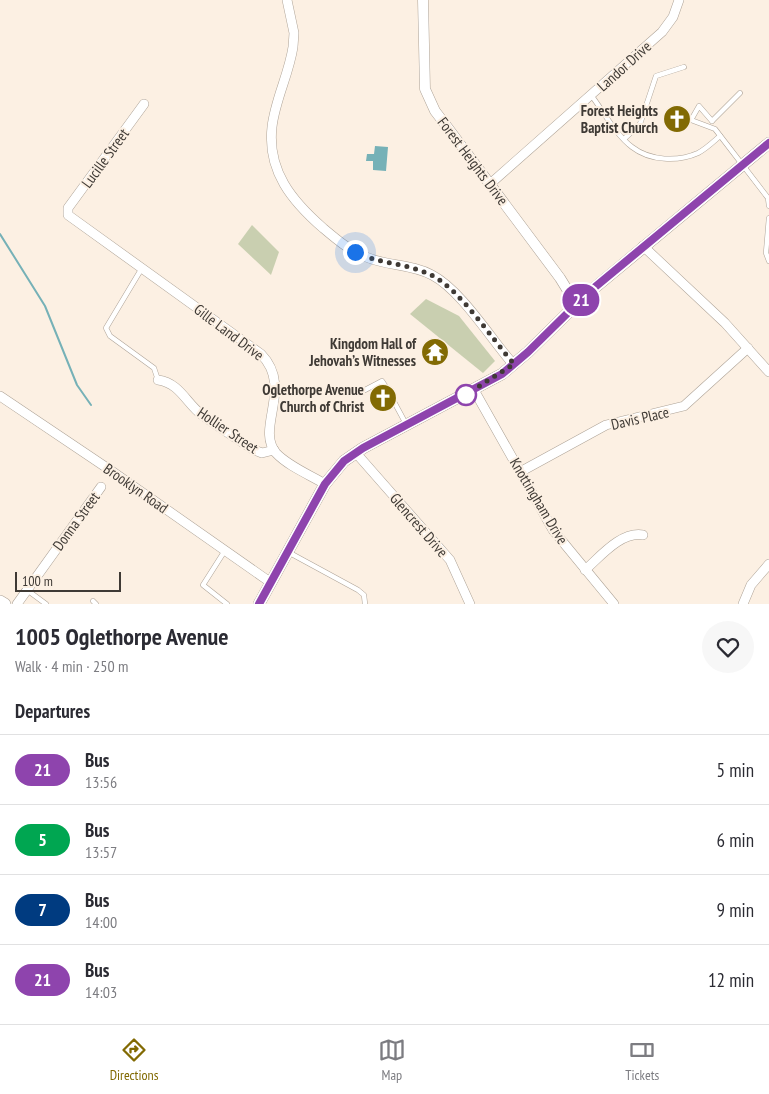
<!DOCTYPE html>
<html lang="en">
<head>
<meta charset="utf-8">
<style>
  :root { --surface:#fff; --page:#f7f7f7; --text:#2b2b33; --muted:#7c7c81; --line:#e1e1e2; --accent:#826a03 }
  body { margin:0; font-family:"PT Sans Narrow",sans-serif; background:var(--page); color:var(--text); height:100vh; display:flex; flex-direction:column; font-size:19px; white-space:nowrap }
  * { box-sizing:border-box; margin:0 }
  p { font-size:16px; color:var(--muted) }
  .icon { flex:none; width:28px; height:28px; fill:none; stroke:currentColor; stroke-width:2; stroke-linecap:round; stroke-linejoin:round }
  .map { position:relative; height:604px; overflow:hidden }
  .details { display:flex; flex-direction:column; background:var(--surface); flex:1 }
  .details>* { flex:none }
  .badge { padding:0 10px; border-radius:16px; font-size:18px; line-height:32px }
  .scale { position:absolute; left:15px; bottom:12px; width:106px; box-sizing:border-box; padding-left:5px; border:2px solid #3f3a35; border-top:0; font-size:14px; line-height:18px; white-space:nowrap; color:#3f3a35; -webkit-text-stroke:4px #fcf0e3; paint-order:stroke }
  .you { position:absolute; width:25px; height:25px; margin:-12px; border:4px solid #fff; border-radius:50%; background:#1a73e8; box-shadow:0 0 0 8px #1a73e833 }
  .map>.badge { position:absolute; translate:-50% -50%; box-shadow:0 0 0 2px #fff }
  h2 { padding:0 15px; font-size:19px; line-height:45px }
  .round { display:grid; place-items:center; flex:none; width:52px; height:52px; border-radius:26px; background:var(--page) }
  .headline { display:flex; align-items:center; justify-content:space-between; height:85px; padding:0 15px }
  h1 { font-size:24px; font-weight:700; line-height:38px }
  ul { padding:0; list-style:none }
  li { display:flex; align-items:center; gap:15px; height:70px; padding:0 15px; border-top:1px solid var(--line) }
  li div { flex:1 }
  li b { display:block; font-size:19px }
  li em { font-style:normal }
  li .badge { min-width:55px; font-weight:700; text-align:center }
  .tab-bar { display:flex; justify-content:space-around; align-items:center; height:70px; border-top:1px solid var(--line); background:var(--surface); font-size:14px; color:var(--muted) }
  .tab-bar a { display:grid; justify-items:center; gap:2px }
  .tab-bar .current { color:var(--accent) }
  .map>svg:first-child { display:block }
  .green { fill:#c9cfb0 }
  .water { fill:#76b1b7 }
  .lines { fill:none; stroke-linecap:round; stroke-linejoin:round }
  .stream { stroke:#76b1b7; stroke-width:2 }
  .service-casing { stroke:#aea397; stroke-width:5.5 }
  .minor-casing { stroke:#aea397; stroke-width:10 }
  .tertiary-casing { stroke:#aea397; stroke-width:11 }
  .secondary-casing { stroke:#aea397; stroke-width:12 }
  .service { stroke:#fff; stroke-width:4.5 }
  .minor { stroke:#fff; stroke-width:9 }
  .tertiary { stroke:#fff; stroke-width:10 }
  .secondary { stroke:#fff; stroke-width:11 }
  .line-casing { stroke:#fff; stroke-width:11 }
  .line { stroke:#8e44ad; stroke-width:8 }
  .walk { stroke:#3f3a35; stroke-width:5; stroke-dasharray:0 9 }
  .stop-dot { fill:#fff; stroke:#8e44ad; stroke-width:2.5 }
  .labels { text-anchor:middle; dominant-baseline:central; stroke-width:4; stroke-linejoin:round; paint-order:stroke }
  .street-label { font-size:15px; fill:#3f3a35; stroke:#fcf0e3 }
  .poi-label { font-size:15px; font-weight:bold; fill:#3f3a35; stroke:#fcf0e3; text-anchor:end }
</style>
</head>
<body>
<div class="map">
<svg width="769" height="604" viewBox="0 0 769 604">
  <rect width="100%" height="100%" fill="#fcf0e3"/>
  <!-- green -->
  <g class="green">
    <path d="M252,225l27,27 -8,23 -33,-31z"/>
    <path d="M426,299l33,17 36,45 -12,12 -73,-59z"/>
  </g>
  <!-- water -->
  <path class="water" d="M375,146l13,1 -2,24 -13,-1v-9h-7l1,-7h7z"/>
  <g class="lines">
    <!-- stream -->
    <path class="stream" d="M0,234l45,72 32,79 14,20"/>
    <!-- service casing -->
    <g class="service-casing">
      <g id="service">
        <path d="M591,95c13,17 24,39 41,52 18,14 46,15 66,6 8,-4 15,-11 22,-17"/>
        <path d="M712,121l-13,-15 -8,14 24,9 53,69 1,8"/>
        <path d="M712,121l28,-28"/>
        <path d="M624,139l16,-15 16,-48 28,-9"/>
        <path d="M769,218l-3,35 3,8"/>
        <path d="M142,268l-36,60 4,8 44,32 4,12"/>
        <path d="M363,391l19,-10 8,12"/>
        <path d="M392,398l14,26"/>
        <path d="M224,552l-21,33 24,19"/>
        <path d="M288,552l70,38 6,5 1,9"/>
        <path d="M27,590l19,14"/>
        <path d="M93,601l3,3"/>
      </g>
    </g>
    <!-- minor casing -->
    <g class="minor-casing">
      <g id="minor">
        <path d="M287,0l7,33 -1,14c-4,27 -18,53 -21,80 -5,44 20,74 51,101 13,11 27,23 43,29 21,9 46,7 66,18 29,15 59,64 81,89"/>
        <path d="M144,104l-76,104v7l193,139c33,34 -6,74 15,99 12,13 34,22 49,31"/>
        <path d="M490,184l172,-152 11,-15 6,-17"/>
        <path d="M643,246l82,77 44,49"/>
        <path d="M158,380c22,3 28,23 44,35 17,12 35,24 52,35l8,3 12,-3"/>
        <path d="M474,390l79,140 61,74"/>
        <path d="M0,396l113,76 157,110"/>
        <path d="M356,453l94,107 20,44"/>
        <path d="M520,472l86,-47 78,-19 64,-58"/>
        <path d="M585,570c15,-13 36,-39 58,-35"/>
        <path d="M17,604l84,-117"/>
        <path d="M743,604l8,-19 18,-21"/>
      </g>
    </g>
    <!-- tertiary casing -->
    <g class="tertiary-casing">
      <path id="tertiary" d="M423,0l2,89 10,22 10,13 115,154 16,26"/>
    </g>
    <!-- secondary casing -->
    <g class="secondary-casing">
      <g id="secondary">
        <path d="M0,601l5,3"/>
        <path d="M259,604l66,-120 19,-23 19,-13 139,-74 26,-22 58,-57 183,-152"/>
      </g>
    </g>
    <!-- service -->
    <use href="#service" class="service"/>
    <!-- minor -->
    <use href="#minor" class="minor"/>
    <!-- tertiary -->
    <use href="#tertiary" class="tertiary"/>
    <!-- secondary -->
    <use href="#secondary" class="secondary"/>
  </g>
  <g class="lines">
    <!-- line casing -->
    <g class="line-casing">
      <path id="line" d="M259,604l66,-120 19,-23 19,-13 139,-74 26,-22 61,-60 180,-149"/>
    </g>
    <!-- line -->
    <use href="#line" class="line"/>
    <!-- walk -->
    <path class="walk" d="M355,252c24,12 52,11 76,23 29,14 61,64 83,89l-52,33 4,-2"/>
  </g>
  <!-- icons -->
  <defs>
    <g id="church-disc" transform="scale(1.4375)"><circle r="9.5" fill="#826a03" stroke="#fcf0e3"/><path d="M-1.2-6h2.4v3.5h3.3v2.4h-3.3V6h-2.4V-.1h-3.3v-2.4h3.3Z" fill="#fff"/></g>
    <g id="temple-disc" transform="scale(1.4375)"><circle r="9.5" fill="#826a03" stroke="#fcf0e3"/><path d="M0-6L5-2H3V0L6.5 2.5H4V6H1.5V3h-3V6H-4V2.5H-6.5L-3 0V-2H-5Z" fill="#fff"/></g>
  </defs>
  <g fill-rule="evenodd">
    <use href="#church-disc" x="677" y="119"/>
    <use href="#temple-disc" x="435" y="352"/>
    <use href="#church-disc" x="383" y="398"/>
  </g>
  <!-- markers -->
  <circle class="stop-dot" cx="466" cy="395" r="10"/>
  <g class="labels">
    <!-- street labels -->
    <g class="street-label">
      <text transform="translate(624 66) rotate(-42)">Landor Drive</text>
      <text transform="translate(105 158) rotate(-54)">Lucille Street</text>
      <text transform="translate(473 161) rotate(53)">Forest Heights Drive</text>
      <text transform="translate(229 332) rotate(37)">Gille Land Drive</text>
      <text transform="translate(640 418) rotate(-13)">Davis Place</text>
      <text transform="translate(228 430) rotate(34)">Hollier Street</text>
      <text transform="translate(136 488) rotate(35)">Brooklyn Road</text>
      <text transform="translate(539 501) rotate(59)">Knottingham Drive</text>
      <text transform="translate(76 521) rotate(-54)">Donna Street</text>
      <text transform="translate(419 525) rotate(49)">Glencrest Drive</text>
    </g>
    <!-- poi labels -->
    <g class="poi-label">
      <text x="658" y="110">Forest Heights<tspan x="658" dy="17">Baptist Church</tspan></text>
      <text x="416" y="343">Kingdom Hall of<tspan x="416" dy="17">Jehovah’s Witnesses</tspan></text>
      <text x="364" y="389">Oglethorpe Avenue<tspan x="364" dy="17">Church of Christ</tspan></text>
    </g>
  </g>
</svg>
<div class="scale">100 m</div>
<div class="you" style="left:355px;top:252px"></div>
<b class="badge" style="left:581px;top:300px;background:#8e44ad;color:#fff">21</b>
</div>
<section class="details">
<div class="headline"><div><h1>1005 Oglethorpe Avenue</h1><p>Walk · 4 min · 250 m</p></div><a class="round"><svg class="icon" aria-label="heart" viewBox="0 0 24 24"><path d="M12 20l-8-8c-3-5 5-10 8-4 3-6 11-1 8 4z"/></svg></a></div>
<h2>Departures</h2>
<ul>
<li><span class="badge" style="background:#8e44ad;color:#fff">21</span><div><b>Bus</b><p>13:56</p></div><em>5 min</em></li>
<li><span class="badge" style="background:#00a651;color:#fff">5</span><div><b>Bus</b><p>13:57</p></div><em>6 min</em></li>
<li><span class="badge" style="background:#003b80;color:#fff">7</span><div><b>Bus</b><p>14:00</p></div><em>9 min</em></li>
<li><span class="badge" style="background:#8e44ad;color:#fff">21</span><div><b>Bus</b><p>14:03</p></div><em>12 min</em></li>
</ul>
</section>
<nav class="tab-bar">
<a class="current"><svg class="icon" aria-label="directions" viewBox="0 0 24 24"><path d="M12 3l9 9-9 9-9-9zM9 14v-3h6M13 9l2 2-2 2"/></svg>Directions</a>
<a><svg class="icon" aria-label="map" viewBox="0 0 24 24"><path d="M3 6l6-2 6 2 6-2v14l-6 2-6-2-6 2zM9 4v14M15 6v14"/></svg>Map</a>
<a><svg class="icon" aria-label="tickets" viewBox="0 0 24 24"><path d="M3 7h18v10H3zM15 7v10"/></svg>Tickets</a>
</nav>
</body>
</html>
